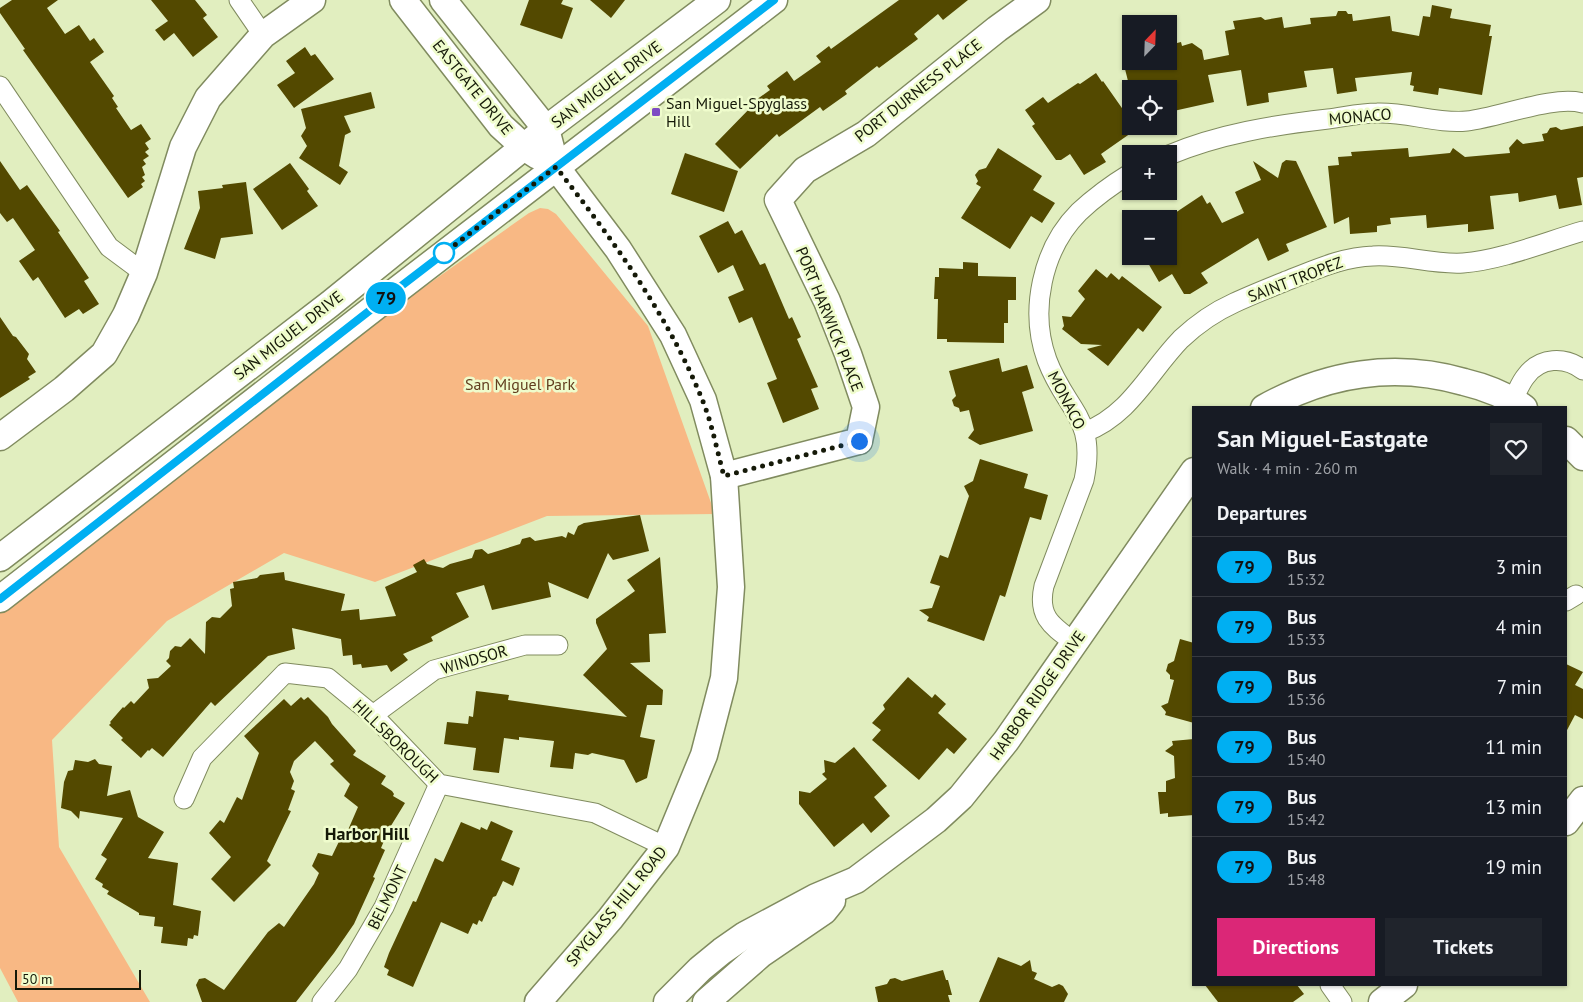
<!DOCTYPE html>
<html lang="en">
<head>
<meta charset="utf-8">
<style>
  :root { --surface:#171b24; --page:#20242c; --text:#f1f3f6; --muted:#9ea1a6; --line:#363941; --accent:#db2777 }
  body { margin:0; font-family:"PT Sans",sans-serif; background:var(--page); color:var(--text); height:100vh; display:flex; flex-direction:column; font-size:19px; white-space:nowrap }
  * { box-sizing:border-box; margin:0 }
  p { font-size:16px; color:var(--muted) }
  .icon { flex:none; width:28px; height:28px; fill:none; stroke:currentColor; stroke-width:2; stroke-linecap:round; stroke-linejoin:round }
  .map { position:relative; flex:1; overflow:hidden }
  .details { position:absolute; left:1192px; top:406px; width:375px; height:580px; display:flex; flex-direction:column; background:var(--surface); border-radius:0px; box-shadow:0 1px 4px #0004 }
  .details>* { flex:none }
  .badge { padding:0 10px; border-radius:16px; font-size:18px; line-height:32px }
  .needle { width:32px; rotate:23deg }
  .tools { position:absolute; left:1122px; top:15px; display:grid; gap:10px }
  .tools a { display:grid; place-items:center; width:55px; height:55px; border-radius:0px; background:var(--surface); box-shadow:0 1px 4px #0004; font-size:25px }
  .scale { position:absolute; left:15px; bottom:12px; width:126px; box-sizing:border-box; padding-left:5px; border:2px solid #151908; border-top:0; font-size:14px; line-height:18px; white-space:nowrap; color:#151908; -webkit-text-stroke:4px #effccc; paint-order:stroke }
  .you { position:absolute; width:25px; height:25px; margin:-12px; border:4px solid #fff; border-radius:50%; background:#1a73e8; box-shadow:0 0 0 8px #1a73e833 }
  .map>.badge { position:absolute; translate:-50% -50%; box-shadow:0 0 0 2px #fff }
  h2 { padding:0 25px; font-size:19px; line-height:45px }
  .round { display:grid; place-items:center; flex:none; width:52px; height:52px; border-radius:0px; background:var(--page) }
  .headline { display:flex; align-items:center; justify-content:space-between; height:85px; padding:0 25px }
  h1 { font-size:24px; font-weight:600; line-height:38px }
  .cta { display:flex; gap:10px; margin-top:auto; padding:10px 25px }
  .cta a { flex:1; height:58px; border-radius:0px; background:var(--accent); color:#fff; font-size:20px; font-weight:600; line-height:58px; text-align:center }
  .cta a+a { background:var(--page); color:var(--text) }
  ul { padding:0; list-style:none }
  li { display:flex; align-items:center; gap:15px; height:60px; padding:0 25px; border-top:1px solid var(--line) }
  li div { flex:1 }
  li b { display:block; font-size:19px }
  li em { font-style:normal }
  li .badge { min-width:55px; font-weight:700; text-align:center }
  .map>svg:first-child { display:block }
  .green { fill:#f8b884 }
  .building { fill:#534900 }
  .lines { fill:none; stroke-linecap:round; stroke-linejoin:round }
  .street-casing { stroke:#808b5f; stroke-width:21 }
  .secondary-casing { stroke:#808b5f; stroke-width:29 }
  .street { stroke:#fff; stroke-width:19 }
  .secondary { stroke:#fff; stroke-width:26 }
  .line-casing { stroke:#fff; stroke-width:11 }
  .line { stroke:#00aff2; stroke-width:8 }
  .walk { stroke:#151908; stroke-width:5; stroke-dasharray:0 9 }
  .poi-dot { fill:#7e4bc3; stroke:#effccc; stroke-width:2 }
  .stop-dot { fill:#fff; stroke:#00aff2; stroke-width:2.5 }
  .labels { text-anchor:middle; dominant-baseline:central; stroke-width:5; stroke-linejoin:round; paint-order:stroke }
  .street-label { font-size:16px; fill:#151908; stroke:#effccc }
  .poi-label { font-size:16px; fill:#151908; stroke:#effccc; text-anchor:start }
  .park-label { font-size:16px; fill:#613d1e; stroke:#effccc }
  .neighbourhood-label { font-size:18px; font-weight:bold; fill:#151908; stroke:#effccc }
</style>
</head>
<body>
<div class="map">
<svg width="1583" height="1002" viewBox="0 0 1583 1002">
  <rect width="100%" height="100%" fill="#e1eebf"/>
  <!-- green -->
  <path class="green" d="M540,208l8,1 8,5 92,112 67,188 -168,2 -172,66 -91,-29 -117,68 -115,119 7,107 91,155h-132l-18,-34v-363l270,-209 259,-183z"/>
  <!-- building -->
  <g class="building">
    <path d="M12,0h46l-11,8 18,26 14,-9 11,16 4,-3 10,14 -14,10 24,34 -2,2 6,9 -2,1 15,22 10,-6 10,15 -6,4 4,6 -4,3 4,4 -6,4 3,4 -4,3 3,8 -3,2 3,4 -4,3 2,3 -15,11 -105,-148 2,-1 -25,-36v-5z"/>
    <path d="M151,0h44l12,15 -4,3 15,19 -25,20 -19,-24 -10,8 -9,-11 13,-9z"/>
    <path d="M529,0h34l-2,4 12,4 -11,31 -42,-14z"/>
    <path d="M590,0h35l-14,18z"/>
    <path d="M899,0h69l-25,20 -5,-6 -24,20 4,5 -39,29 -2,-2 -32,25 2,3 -24,17 -3,-4 -41,30 -2,-3 -37,35 -25,-25 39,-40 -1,-2 17,-12 -3,-4 20,-15 7,10 27,-19 -5,-6 13,-10 2,3z"/>
    <path d="M1432,5l20,4 -2,9 41,7 -2,11h3l-10,59 -43,-7 -1,7 -25,-4 1,-5 -4,-1 2,-13 -57,6 2,13 -20,3 -4,-26 -29,3 3,16 -39,6 1,9 -22,4 -6,-36 -33,5 6,27 -45,10v-23h-39l-7,-28h46v-16l12,-3 1,4 10,-3 10,7 2,10 25,-5 -4,-24 10,-2 -2,-8 28,-4 4,3 17,-3 2,11 27,-4 -1,-6 26,-2 2,-5h8l2,3h4l1,7 37,-5 2,15 27,5 4,-20 7,1z"/>
    <path d="M305,47l6,9 4,-2 19,25 -40,29 -17,-23 18,-12 -9,-12z"/>
    <path d="M1096,73l6,9 1,-1 28,40v12l-30,21 5,8 -22,13 -14,-21 -9,6h-5l-24,-34 3,-2 -10,-14 18,-13 5,6 30,-20 2,1z"/>
    <path d="M371,92l4,16 -31,8 7,16 -6,3 -6,31 9,6 -8,13 -41,-27 8,-12 -6,-10 5,-8 -5,-19z"/>
    <path d="M1583,126v51l-6,1 5,27 -23,4 -3,-14 -37,7 -1,-9 -28,3 4,33 -26,3v-8l-41,4 -1,-13 -36,3 1,6 -14,2v6l-27,2 -1,-17 -15,7 -6,-58 11,-1 -1,-8 14,-1 -1,-4 57,-4 1,9 41,-4 3,-5 12,9 45,-4 -1,-5 8,-9 6,5 21,-3 -2,-7 5,-1 3,-5 6,-1 5,3z"/>
    <path d="M998,148l44,28 -9,14 22,13 -13,20 -11,-7 -21,33 -49,-31 20,-31 -5,-3 2,-3 -3,-6 4,-5 7,-2z"/>
    <path d="M685,153l53,18 -14,41 -53,-18z"/>
    <path d="M1286,160l10,1 31,66 -41,17 3,7 -21,10 -10,-23 -57,35 7,10 -18,11h-6l-12,-20 -13,8 -15,-26h25v-39l33,-22 5,9 3,-2 12,21 22,-10 -9,-21 26,-12 -8,-19 25,17 4,-15z"/>
    <path d="M0,161l20,29 7,-5 33,46 -2,1 31,46 -5,3 15,23 -16,10 -4,-5 -14,9 -27,-41 -5,4 -14,-20 16,-11 -22,-32 -6,4 -7,-9z"/>
    <path d="M290,163l19,26 -2,2 11,15 -36,24 -29,-41z"/>
    <path d="M246,182l7,52 -32,4 -6,21 -31,-10 16,-41 -2,-17 25,-3 -1,-3z"/>
    <path d="M728,221l7,13 7,-4 18,35 5,-2 24,56 3,-2 9,20 -4,2 21,48 -7,2 8,20 -36,14 -16,-40 10,-4 -25,-62 -13,6 -11,-26 16,-7 -11,-25 -15,8 -19,-37z"/>
    <path d="M963,262l15,1v13l38,1v23h-8v23h-4v20l-57,-1v-3h-10l1,-40h-4l1,-22h4v-9l24,1z"/>
    <path d="M1096,269l11,9 4,-5 8,7 3,-4 40,31 -19,25 -5,-4 -30,38 -21,-17 15,-4 -21,-1 -19,-15 2,-3 -2,-10 9,1 14,-18 -7,-8z"/>
    <path d="M0,317l13,19 3,1 13,17 -2,5 9,13 -8,5 2,2 -30,19z"/>
    <path d="M999,358l3,14 25,-7 7,23 -12,4 11,39 -53,14 -12,-7 6,-8 -5,-20 -9,2 -1,-4 -5,-2 -2,-6 4,-4 -7,-25z"/>
    <path d="M980,459l48,15 -4,14 24,7 -7,25 -11,-3 -25,80 -5,-2 -16,46 -57,-20 2,-4 -10,-7 13,-2 8,-22 -10,-3 10,-28 8,3 21,-62 -5,-10 9,-5z"/>
    <path d="M640,515l9,36 -36,9 -5,-7 -20,46 -40,-17 3,15 -59,13 -8,-25 -28,8 13,24 -38,20 2,4 -30,13 5,6 -17,12 -4,-7 -25,3 -1,-4 -8,1 -1,-10 -9,1 -2,-17 -49,-11 3,21 -27,7 -53,50 -4,-4 -48,55 -11,-9 -3,3 -1,-1 -7,8 -20,-18 2,-2 -14,-13 2,-2 -1,-1 13,-15 1,1 7,-7 3,3 15,-16 -2,-9 11,-1 13,-12 -5,-5 3,-3 1,-7 5,-5 6,1 9,-9 15,16 1,-32 6,-5 8,1 12,-12 -2,-17 4,-1 -1,-6 24,-4 3,-3 24,-3 1,8 60,14 -4,17 18,-2 1,11 36,-4 -11,-29 32,-15 -4,-7 11,-6 3,5 16,4 7,-4 22,-6 3,-8 7,-1 6,5 32,-10 2,-5 8,-2 5,4 27,-5 4,2 2,-6 6,3 4,-9 6,-3z"/>
    <path d="M660,557l6,76 -17,1 1,28 -20,1 33,27 -1,15h-15l-7,32 15,3 -8,38 -11,5 -12,-23 -32,-7 -4,2 -13,-2 -2,16 -23,-2 4,-26 -35,-4v3l-15,-2 -5,35 -26,-3 3,-22 -32,-4 3,-22 21,2 1,-8 4,1 3,-26 33,4 -1,5 119,17 -44,-42 24,-26 -11,-26v-4l39,-28 -8,-11z"/>
    <path d="M1180,639l14,4v80l-29,-8 1,-3 -5,-6 7,-3 6,-23 -4,-1v-4l-4,-4 2,-7 6,-3z"/>
    <path d="M1566,664l17,8 -8,13 8,4v30l-8,-4 -9,17z"/>
    <path d="M908,677l24,21 3,-4 11,10 -8,9 29,26 -13,15 -7,-6 -28,32 -47,-40 9,-10 -9,-7 13,-14 -2,-4z"/>
    <path d="M301,697l3,3 4,-3 20,20 4,7 24,27 -3,4 33,21 -5,8 11,7 2,3 -1,2 12,7 -16,26 -8,19 4,2 -12,27 2,1 -21,46 -20,29 -38,49h-94l-6,-17 3,-6 6,-1 19,12 44,-58 11,-9 5,4 30,-43 5,-11 -7,-7 6,-13 14,3 13,-27 3,1 10,-23 -14,-11 6,-12 -20,-20 4,-3 -19,-20 -21,20 -4,11 4,9 -3,8 4,2 -7,19 3,1 -24,50 4,4 -37,37 -23,-23 20,-22 -22,-24 11,-13 4,3 13,-26 5,3 17,-47 -15,-17 40,-37 7,7z"/>
    <path d="M1194,739v76l-26,2v-4l-8,1 -2,-22h8v-11l9,-3 -1,-22 -9,-5 8,-6 -1,-4z"/>
    <path d="M854,747l33,39 -13,11 16,19 -19,17 -8,-10 -29,24 -35,-43v-13l11,2 17,-14 -5,-5 3,-2 -1,-12 11,3z"/>
    <path d="M95,759l4,5 13,2 -5,30 23,-6 8,27 26,15 -16,26 30,5 -5,42 28,6 -3,25 -4,-1 -1,4 -5,-1 -1,8 -26,-3 2,-16 -9,-1 1,-9 -16,-2v-2l-32,-19 2,-3 -7,-4 1,-3 -8,-5 12,-20 -6,-4 22,-37 -43,-7 -1,8 -8,-8 -10,-3 3,-26 4,-11 5,-1 2,-10 13,2z"/>
    <path d="M491,821l22,10 -12,29 19,8 -7,18 -10,-5 -7,15 -3,1 -11,25 -3,-2 -2,5 -4,-2 -5,11 -27,-12 -28,65 -26,-12 2,-5 -5,-3 5,-14 24,-52 3,1 19,-44 8,4 18,-40 19,8 1,-3 6,3z"/>
    <path d="M998,957l23,9 9,-6 2,11 5,2 -3,6 18,8 7,-3 4,2 5,8 -4,8h-85z"/>
    <path d="M943,970l3,10h2l4,15h-4l2,7h-72l-3,-15 12,-3 3,-5 5,-1 7,3z"/>
    <path d="M1205,985h92l7,9 -11,8h-75z"/>
  </g>
  <g class="lines">
    <!-- street casing -->
    <g class="street-casing">
      <g id="street">
        <path d="M239,0l24,35"/>
        <path d="M0,86l109,161 35,26"/>
        <path d="M1169,155c50,-21 105,-30 159,-36 16,-2 33,-6 49,-6 31,-1 60,11 90,8 34,-4 86,-26 116,-18"/>
        <path d="M1512,401c5,-8 8,-18 14,-25 14,-19 39,-20 57,-6"/>
        <path d="M1085,432c45,-17 64,-60 96,-93 16,-15 33,-27 53,-36 17,-8 35,-15 52,-22 29,-11 56,-24 87,-25 30,-2 59,9 90,7 39,-3 82,-21 120,-32"/>
        <path d="M1566,601l10,-6"/>
        <path d="M1075,643c-23,-17 -38,-26 -31,-57l40,-106c13,-63 -18,-69 -37,-120 -18,-49 -5,-111 32,-148 16,-15 34,-28 52,-39"/>
        <path d="M373,715l61,-45 91,-25h33"/>
        <path d="M184,799l18,-41 83,-85 43,5 45,37 66,69 156,29 71,34"/>
        <path d="M1330,985l12,17"/>
        <path d="M322,1002l26,-33 36,-62 55,-123"/>
      </g>
    </g>
    <!-- secondary casing -->
    <g class="secondary-casing">
      <g id="secondary">
        <path d="M403,0l98,126 23,21 14,9"/>
        <path d="M443,0l103,129 10,38 62,82 55,86 30,65 21,76 7,111 -7,91 -20,77 -38,92 -56,72 -72,83"/>
        <path d="M1264,408c63,-35 131,-46 200,-26 21,5 42,13 60,26"/>
        <path d="M0,437l64,-48 40,-35 22,-39 18,-42 39,-126 25,-49 55,-63 49,-35"/>
        <path d="M1566,440l17,17"/>
        <path d="M724,476l135,-35 7,-34 -18,-53 -21,-53 -49,-101 27,-30 61,-36 131,-105 40,-29"/>
        <path d="M0,558l330,-254 216,-175 171,-129"/>
        <path d="M0,599l397,-309 377,-290"/>
        <path d="M1566,822l17,-22"/>
        <path d="M667,1002l33,-33 22,-18 23,-16 71,-38 40,-17 80,-60 25,-23 45,-56 188,-270"/>
        <path d="M706,1002l55,-48 63,-43 8,-10"/>
        <path d="M1382,1002l22,-17"/>
      </g>
    </g>
    <!-- street -->
    <use href="#street" class="street"/>
    <!-- secondary -->
    <use href="#secondary" class="secondary"/>
  </g>
  <g class="lines">
    <!-- line casing -->
    <g class="line-casing">
      <path id="line" d="M0,599l396,-309 378,-290"/>
    </g>
    <!-- line -->
    <use href="#line" class="line"/>
    <!-- walk -->
    <path class="walk" d="M444,253l-5,4 117,-90c56,72 111,146 146,232 10,24 15,52 22,77l135,-35"/>
  </g>
  <!-- markers -->
  <rect class="poi-dot" x="651" y="107" width="10" height="10" rx="2.5"/>
  <circle class="stop-dot" cx="444" cy="253" r="10"/>
  <g class="labels">
    <!-- street labels -->
    <g class="street-label">
      <text transform="translate(606 84) rotate(-37)">SAN MIGUEL DRIVE</text>
      <text transform="translate(473 87) rotate(51)">EASTGATE DRIVE</text>
      <text transform="translate(918 90) rotate(-38)">PORT DURNESS PLACE</text>
      <text transform="translate(1360 116) rotate(-5)">MONACO</text>
      <text transform="translate(1295 279) rotate(-21)">SAINT TROPEZ</text>
      <text transform="translate(830 319) rotate(68)">PORT HARWICK PLACE</text>
      <text transform="translate(288 335) rotate(-38)">SAN MIGUEL DRIVE</text>
      <text transform="translate(1067 400) rotate(63)">MONACO</text>
      <text transform="translate(474 659) rotate(-16)">WINDSOR</text>
      <text transform="translate(1037 695) rotate(-55)">HARBOR RIDGE DRIVE</text>
      <text transform="translate(396 741) rotate(44)">HILLSBOROUGH</text>
      <text transform="translate(387 897) rotate(-64)">BELMONT</text>
      <text transform="translate(616 906) rotate(-51)">SPYGLASS HILL ROAD</text>
    </g>
    <!-- poi labels -->
    <g class="poi-label">
      <text x="666" y="103">San Miguel-Spyglass<tspan x="666" dy="18">Hill</tspan></text>
    </g>
    <!-- park labels -->
    <g class="park-label">
      <text x="520" y="384">San Miguel Park</text>
    </g>
    <!-- neighbourhood labels -->
    <g class="neighbourhood-label">
      <text x="367" y="833">Harbor Hill</text>
    </g>
  </g>
</svg>
<div class="tools">
<a><svg class="needle" viewBox="-14 -14 28 28"><path d="M0-13l5 13h-10z" fill="#e53935"/><path d="M0 13l5-13h-10z" fill="#9ea1a6"/></svg></a>
<a><svg class="icon" aria-label="locate" viewBox="0 0 24 24"><circle cx="12" cy="12" r="6"/><path d="M12 2v4M12 18v4M2 12h4M18 12h4"/></svg></a>
<a>+</a>
<a>−</a>
</div>
<div class="scale">50 m</div>
<div class="you" style="left:859px;top:441px"></div>
<b class="badge" style="left:386px;top:298px;background:#00aff2;color:#111">79</b>
<section class="details">
<div class="headline"><div><h1>San Miguel-Eastgate</h1><p>Walk · 4 min · 260 m</p></div><a class="round"><svg class="icon" aria-label="heart" viewBox="0 0 24 24"><path d="M12 20l-8-8c-3-5 5-10 8-4 3-6 11-1 8 4z"/></svg></a></div>
<h2>Departures</h2>
<ul>
<li><span class="badge" style="background:#00aff2;color:#111">79</span><div><b>Bus</b><p>15:32</p></div><em>3 min</em></li>
<li><span class="badge" style="background:#00aff2;color:#111">79</span><div><b>Bus</b><p>15:33</p></div><em>4 min</em></li>
<li><span class="badge" style="background:#00aff2;color:#111">79</span><div><b>Bus</b><p>15:36</p></div><em>7 min</em></li>
<li><span class="badge" style="background:#00aff2;color:#111">79</span><div><b>Bus</b><p>15:40</p></div><em>11 min</em></li>
<li><span class="badge" style="background:#00aff2;color:#111">79</span><div><b>Bus</b><p>15:42</p></div><em>13 min</em></li>
<li><span class="badge" style="background:#00aff2;color:#111">79</span><div><b>Bus</b><p>15:48</p></div><em>19 min</em></li>
</ul>
<div class="cta"><a>Directions</a><a>Tickets</a></div>
</section>
</div>
</body>
</html>
